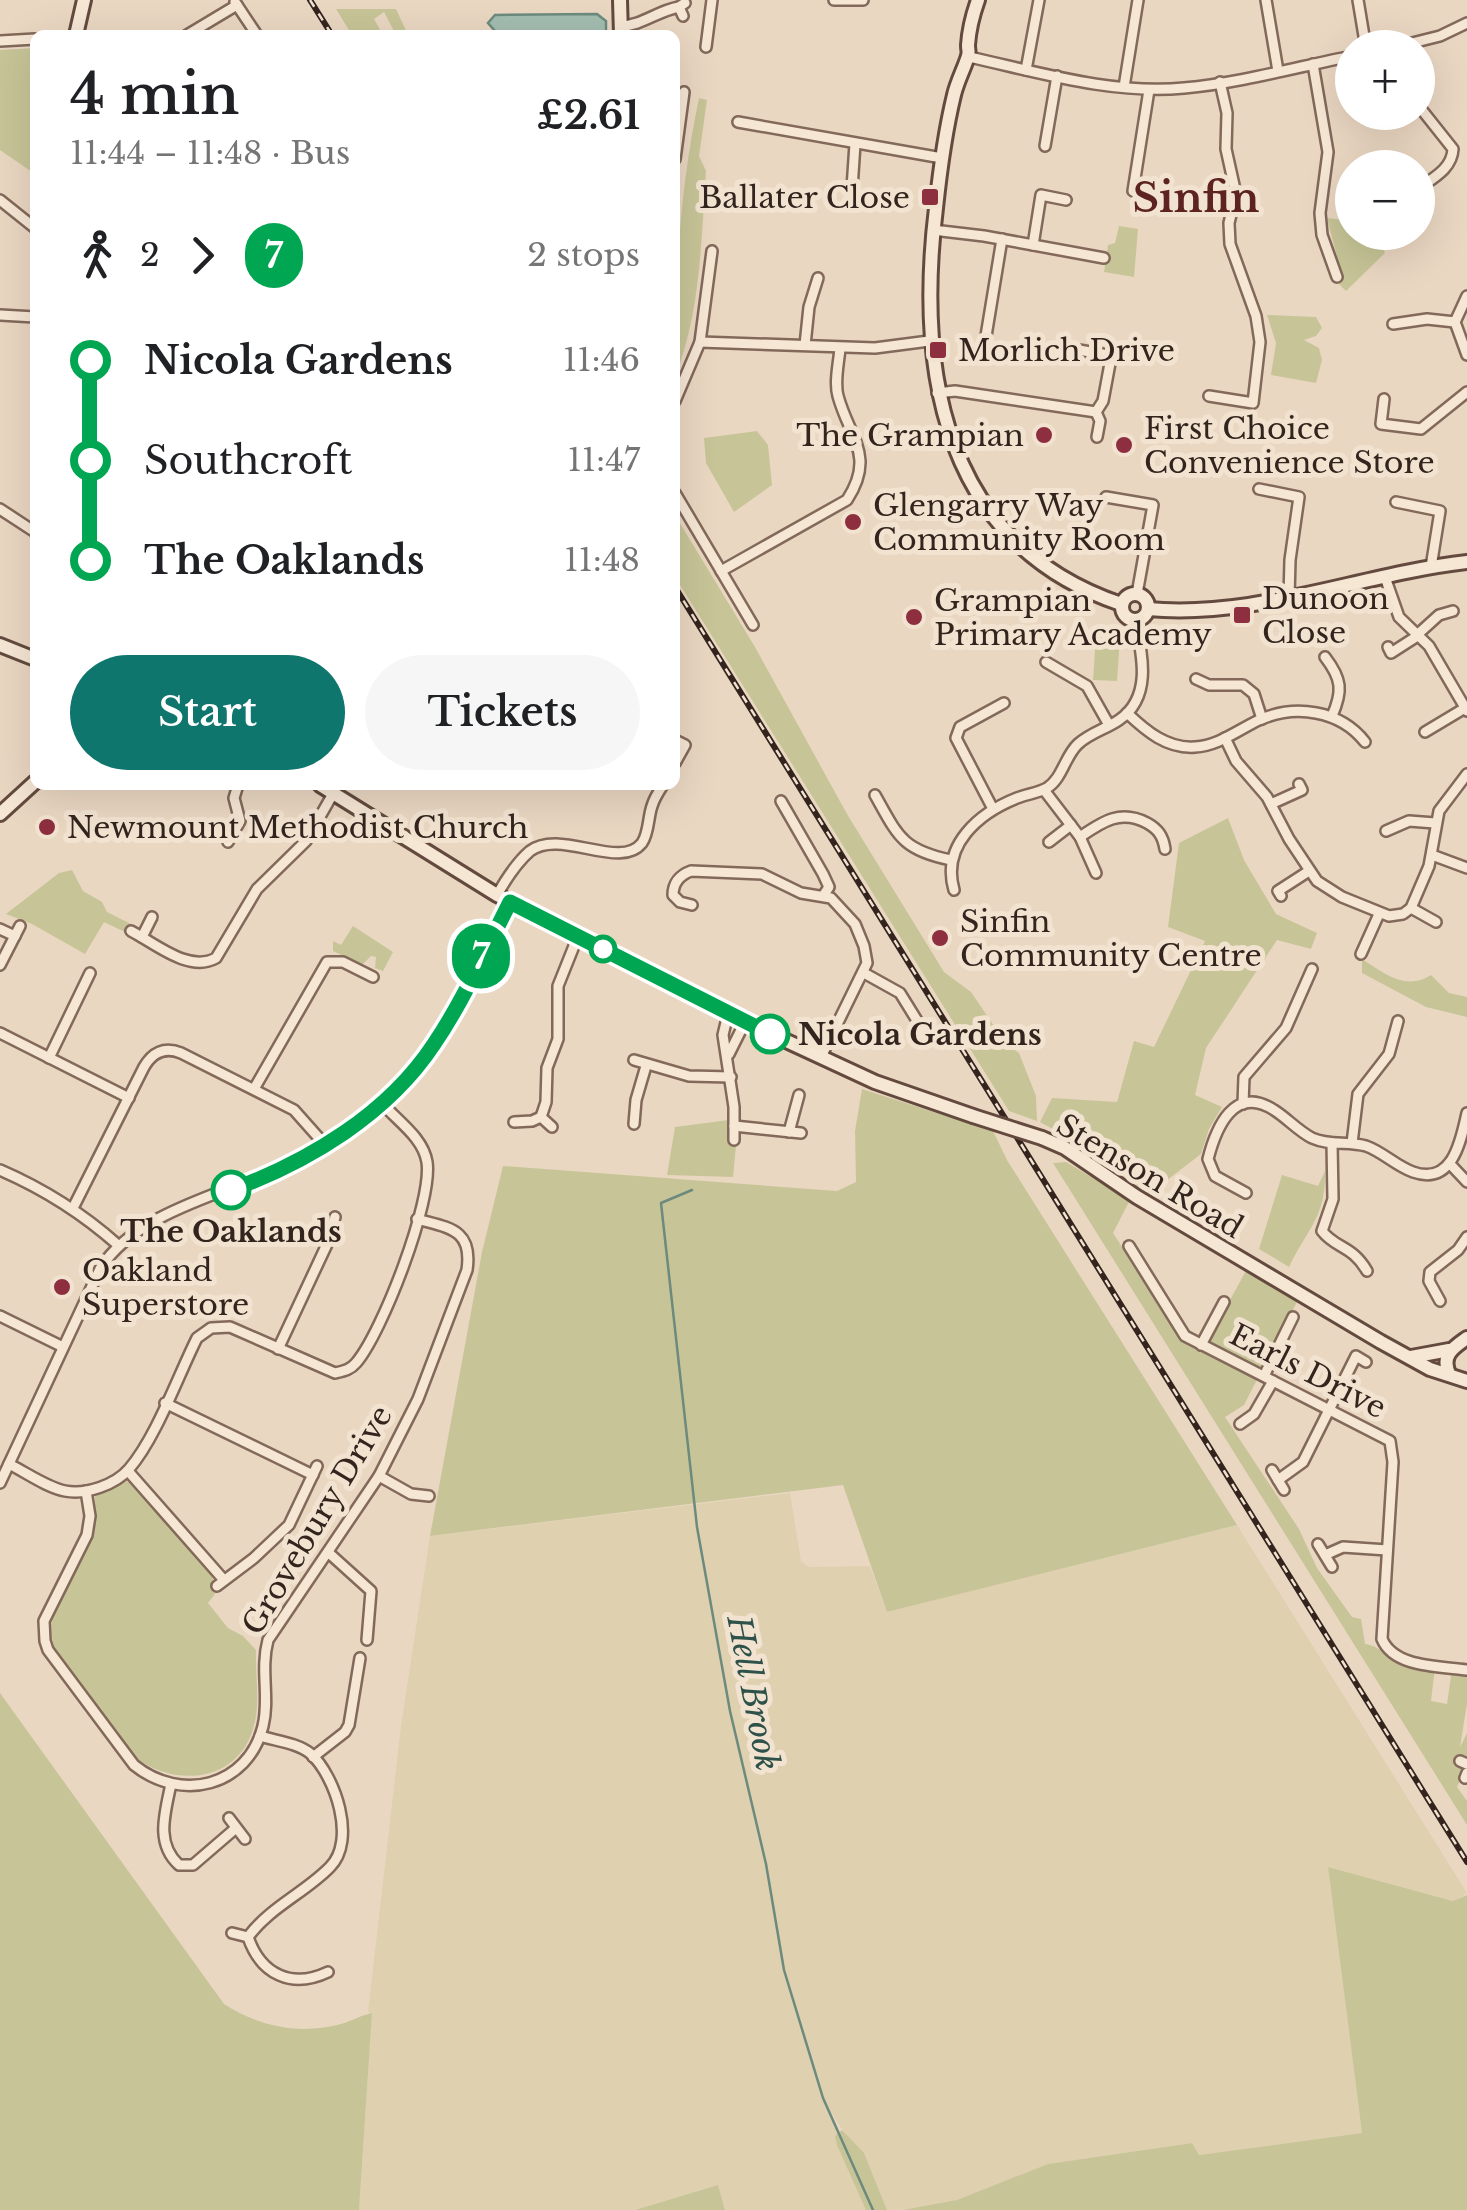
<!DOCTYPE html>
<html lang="en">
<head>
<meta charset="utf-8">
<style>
  :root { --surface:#fff; --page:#f6f6f6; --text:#202124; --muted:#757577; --accent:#0f766e }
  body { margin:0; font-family:"Libre Baskerville",serif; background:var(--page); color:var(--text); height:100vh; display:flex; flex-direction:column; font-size:38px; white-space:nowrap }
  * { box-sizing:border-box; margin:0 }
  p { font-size:32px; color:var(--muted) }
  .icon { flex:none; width:55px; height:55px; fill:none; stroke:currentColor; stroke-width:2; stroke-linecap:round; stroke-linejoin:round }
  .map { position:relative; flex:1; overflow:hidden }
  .panel { position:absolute; left:30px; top:30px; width:650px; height:760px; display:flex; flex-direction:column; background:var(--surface); border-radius:15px; box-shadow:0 10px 40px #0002 }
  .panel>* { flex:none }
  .badge { padding:0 20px; border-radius:32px; font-size:35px; line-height:65px }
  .controls { position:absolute; left:1335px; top:30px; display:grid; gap:20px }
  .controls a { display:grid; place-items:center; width:100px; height:100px; border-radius:50%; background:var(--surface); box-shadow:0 10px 40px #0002; font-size:50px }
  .map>.badge { position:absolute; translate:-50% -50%; box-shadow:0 0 0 5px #fff }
  .legs { display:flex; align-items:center; gap:15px; height:110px; padding:0 40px; font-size:32px }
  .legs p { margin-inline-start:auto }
  .headline { display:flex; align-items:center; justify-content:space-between; height:170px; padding:0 40px }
  h1 { font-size:55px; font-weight:600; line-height:75px }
  .primary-button { display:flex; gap:20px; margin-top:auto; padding:20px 40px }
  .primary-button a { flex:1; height:115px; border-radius:60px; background:var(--accent); color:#fff; font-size:40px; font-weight:600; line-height:115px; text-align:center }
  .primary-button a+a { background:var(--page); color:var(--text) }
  ul { padding:0 40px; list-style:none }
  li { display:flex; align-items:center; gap:35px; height:100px; font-size:38px }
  li i { display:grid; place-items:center; width:15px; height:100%; margin:0 12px; background:currentColor }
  li i::after { content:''; width:25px; height:25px; margin:-12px; border:8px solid; border-radius:50%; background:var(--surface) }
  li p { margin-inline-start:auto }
  li:first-child i { background:linear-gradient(#0000 50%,currentColor 0) }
  li:last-child i { background:linear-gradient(currentColor 50%,#0000 0) }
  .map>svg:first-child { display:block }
  .farmland { fill:#dfd0b0 }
  .green { fill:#c7c597 }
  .water { fill:#a4bdb1; stroke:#6c8a7d; stroke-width:2.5 }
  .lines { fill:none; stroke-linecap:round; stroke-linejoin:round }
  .stream { stroke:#6c8a7d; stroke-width:2.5 }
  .street-casing { stroke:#83695a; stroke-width:14 }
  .secondary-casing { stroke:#644a3e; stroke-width:18 }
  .street { stroke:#f6e6d4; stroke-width:9 }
  .secondary { stroke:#f6e6d4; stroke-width:12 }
  .rail-casing { stroke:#33241e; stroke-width:6 }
  .rail { stroke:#f2e3d1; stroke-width:2.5; stroke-dasharray:8; stroke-linecap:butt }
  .secondary-bridge-casing { stroke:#644a3e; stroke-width:18; stroke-linecap:butt }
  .secondary-bridge { stroke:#f6e6d4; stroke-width:12 }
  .line-1-casing { stroke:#fff; stroke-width:22 }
  .line-1 { stroke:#00a651; stroke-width:15 }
  .poi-dot { fill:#8d2f3f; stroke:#f2e3d1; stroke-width:4 }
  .stop-1-dot { fill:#fff; stroke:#00a651; stroke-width:5 }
  .labels { text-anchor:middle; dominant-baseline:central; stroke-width:10; stroke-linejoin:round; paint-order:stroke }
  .poi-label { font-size:30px; fill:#33241e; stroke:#f2e3d1; text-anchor:start }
  .stop-label { font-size:30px; font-weight:bold; fill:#33241e; stroke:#f2e3d1; text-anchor:start }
  .street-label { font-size:30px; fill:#33241e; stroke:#f2e3d1 }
  .water-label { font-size:32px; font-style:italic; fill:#2e524a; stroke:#f2e3d1 }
  .district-label { font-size:40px; font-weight:bold; fill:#5d2320; stroke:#f2e3d1 }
</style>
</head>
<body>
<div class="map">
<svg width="1467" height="2210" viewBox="0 0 1467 2210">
  <rect width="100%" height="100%" fill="#ead7c2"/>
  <!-- farmland -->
  <path class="farmland" d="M790,1493l11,68 8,6 61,-1 17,46 350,-87 230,368 -13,8 -126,-34 34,266 -163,22 -8,-12 -142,21 -92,36 -36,9 -34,1 -23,-57 -12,-9 -24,-36 41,102h-144l-7,-25 -83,25h-276l13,-197 -4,-1 33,-286 29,-190z"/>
  <!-- green -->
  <g class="green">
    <path d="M336,9h60l12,26h-12l-12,-23 -10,7 9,16h-31z"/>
    <path d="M35,48v126l-35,-24v-100z"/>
    <path d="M699,98l8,2 -8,56 7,15c-5,70 -5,140 -31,206 0,-97 4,-184 24,-279z"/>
    <path d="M1327,218l25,3v11l23,1 10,20 -39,38 -7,-7 3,-8z"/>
    <path d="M1119,226l19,3 -4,48 -30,-5 4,-27 7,-2z"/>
    <path d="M1267,315l49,2 6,11 -6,8 -12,4 15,8 3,12 -6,23 -45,-8 5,-32z"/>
    <path d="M757,431l11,14 4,40 -38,27 -28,-49 -2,-25z"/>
    <path d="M675,515l80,132 92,167 97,158 27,20 36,53 12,8 17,43 1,25 -28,-10 -334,-534z"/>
    <path d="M1096,636l24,2 -3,43 -24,-1z"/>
    <path d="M1228,818l16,42 32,54 41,19 -6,16 -34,-9 -71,108 -11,47 27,12 -13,22 -8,25 -52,40 -73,-52 -36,-20 12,-24 65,4 17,-61 20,6 51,-106 -37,-14 11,-84z"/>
    <path d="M72,870l11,21 19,11 5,10 24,12 -4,9 -23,-11 -19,32 -53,-30 -26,-10 53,-41z"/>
    <path d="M353,926l40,26 -10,19 -8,-3 1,-11 -5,-1 -9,9 -29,-14v-10l8,4z"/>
    <path d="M1362,959c23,15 44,32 69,16l18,18 18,4v20l-41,-10 -64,-34z"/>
    <path d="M862,1089l131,42 14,29 230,365 -350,87 -44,-127 -413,51 52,-284 21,-86 334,25 19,-9 -1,-51z"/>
    <path d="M729,1120v25l7,1 -3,31 -66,-2 8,-48z"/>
    <path d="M1066,1162l64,38 -17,33 69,105 21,11 44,-80 51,31 -54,105 -19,12 74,112 18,39 35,49 9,2 4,25c16,2 21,14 36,18 11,3 23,3 34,5l-4,34 16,3 5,-35 15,2v33l-7,43 7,-14v33l-10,21 10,14v24l-414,-662z"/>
    <path d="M1325,1171c1,46 -17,57 -36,96l-30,-18 23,-74 36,11z"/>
    <path d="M131,1481l80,93 6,17 -9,12 20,25 15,8 13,14c-1,26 5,55 -3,79 -16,54 -78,58 -117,29l-79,-104c-19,-45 14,-66 31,-106 7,-19 5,-35 7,-54l27,-12z"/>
    <path d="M0,1693l224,311c36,23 75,31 117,20 11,-3 20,-9 31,-11l-13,197h-359z"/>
    <path d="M1328,1867l125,34 14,-6v315h-564l54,-10 91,-36 144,-21 7,12 163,-22z"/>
    <path d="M842,2130l22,23 23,57h-21l-29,-65 -2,-9z"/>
    <path d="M718,2185l7,25h-90z"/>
  </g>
  <!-- water -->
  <path class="water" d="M597,14l9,7v14l-111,-4 -7,-8 7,-8z"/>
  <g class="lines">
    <!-- stream -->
    <path class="stream" d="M692,1190l-31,13 36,324 33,184 36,153 18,106 39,128 50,112"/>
    <!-- street casing -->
    <g class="street-casing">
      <g id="street">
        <path d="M834,0h29"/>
        <path d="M1266,0l12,71"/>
        <path d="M1358,0l8,48"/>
        <path d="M235,2l22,33"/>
        <path d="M683,16l-4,-9 6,-4"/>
        <path d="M621,26c20,0 36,-15 58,-19"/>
        <path d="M187,35l50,-30"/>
        <path d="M0,41l35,-2"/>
        <path d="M706,47l6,-47"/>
        <path d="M1392,48l48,-12 27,-13"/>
        <path d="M969,57c69,15 144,38 215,31 56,-5 113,-21 168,-32"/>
        <path d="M1313,64l15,88 -8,61 2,22 15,42"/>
        <path d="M1026,70l13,-70"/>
        <path d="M1124,87l14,-87"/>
        <path d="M1418,105l35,44c-1,20 -20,29 -35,40"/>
        <path d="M738,122l204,36"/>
        <path d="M1045,146l12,-70"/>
        <path d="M675,159l9,-67"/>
        <path d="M1133,191l16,-101"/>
        <path d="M0,200l35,28"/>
        <path d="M851,203l4,-59"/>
        <path d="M933,230l51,6 120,22"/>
        <path d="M1033,245l8,-50 25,5"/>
        <path d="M1467,296l-12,26 12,33"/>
        <path d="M0,315l35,2"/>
        <path d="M1393,324l34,-5 28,3"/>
        <path d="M986,336l16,-97"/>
        <path d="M700,342l175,6 54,-7"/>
        <path d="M805,345l4,-38 9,-29"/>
        <path d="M1067,348l41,7 3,3 -8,43 -7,11 4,9 -3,16"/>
        <path d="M937,393l18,-2 141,21"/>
        <path d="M1209,396l44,7 7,-61 -4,-26 -26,-72 -1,-21 7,-29 -10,-45 1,-36 -7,-31"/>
        <path d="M1384,399l-3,25 40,5 46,-37"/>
        <path d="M675,401l25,-59 12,-91"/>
        <path d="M1259,489l40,8 -9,63 -1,37"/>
        <path d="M675,493l78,132"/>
        <path d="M1106,497l47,8 -16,89"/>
        <path d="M1396,502l44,9 -9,56"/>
        <path d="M0,509l35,23"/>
        <path d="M721,571l126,-71c29,-44 2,-63 -9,-104 -4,-14 1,-34 2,-48"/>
        <path d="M1385,577l14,40 30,29 38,65"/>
        <path d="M1418,634l21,-19 14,-4"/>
        <path d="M1388,647l3,6 28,-18"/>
        <path d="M1325,657c17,22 18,34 7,59"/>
        <path d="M1046,662l41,24 22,39"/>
        <path d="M1196,679l13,6h34l11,9 8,25"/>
        <path d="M1127,713c19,18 40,36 68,34 23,-1 43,-17 64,-27 36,-16 81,-10 106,22"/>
        <path d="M1425,732l40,-24"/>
        <path d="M1225,738l11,23 31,36 22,42 28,42 25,16 47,19 14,-2 8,-6 18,-42 10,-55 28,-37"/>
        <path d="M675,740l10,5 -10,18"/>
        <path d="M1044,790l36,47 16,36"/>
        <path d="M875,795c23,41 27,55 76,65"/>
        <path d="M781,801l42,73 6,13 -6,9"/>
        <path d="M1271,804l31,-14 -3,-6"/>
        <path d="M993,809l-37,-71 4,-11 44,-24"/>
        <path d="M1386,831l23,-10 26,2"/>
        <path d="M1080,837c22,-15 40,-28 67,-14 11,6 16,13 18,26"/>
        <path d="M228,842l12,-21 -6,-23 4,-13"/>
        <path d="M1049,842l22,-17"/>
        <path d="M1432,855l35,13"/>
        <path d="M954,890c-13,-45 25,-77 63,-92 10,-4 21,-5 30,-10 15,-9 18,-32 31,-44 12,-11 28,-15 41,-24 34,-23 23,-66 16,-100"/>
        <path d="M497,895c9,-16 19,-32 33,-44 30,-23 90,20 112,-8 7,-10 6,-26 10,-37 2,-7 7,-15 11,-21"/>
        <path d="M1281,896l-3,-5 31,-20"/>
        <path d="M692,905l-12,-3 -7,-7c0,-12 7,-20 18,-24l71,3 39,19 30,5 24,26 9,22 3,17 -46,94"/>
        <path d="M1411,908l25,14"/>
        <path d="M0,929l15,7"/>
        <path d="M131,931c25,13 58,42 85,27l41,-69 49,-48 28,-49"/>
        <path d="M142,937l10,-20"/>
        <path d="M1361,954l18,-40"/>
        <path d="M0,965l20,-39"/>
        <path d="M864,973l36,20 26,42"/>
        <path d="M728,1014l-5,21 11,72v33"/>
        <path d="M0,1033l129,65"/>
        <path d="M729,1054l16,-32"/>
        <path d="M49,1058l41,-85"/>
        <path d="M634,1060l55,16 42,1"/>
        <path d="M254,1089l73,-127h16l30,15"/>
        <path d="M1243,1104l1,-27 42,-49 26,-59"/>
        <path d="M541,1117l5,-15 1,-34 11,-29v-53l20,-50"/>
        <path d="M514,1122l18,-1 9,-4 11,10"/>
        <path d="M634,1124l2,-24 10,-34"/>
        <path d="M734,1126l67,7"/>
        <path d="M789,1132l10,-37"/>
        <path d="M1332,1143l1,56 -11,32c14,18 30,14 45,40"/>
        <path d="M1352,1143l6,-49 31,-40 9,-33"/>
        <path d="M1450,1164l17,18"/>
        <path d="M0,1170c44,19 82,43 118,75"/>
        <path d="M1246,1193l-31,-17 -7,-17c8,-31 26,-75 66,-49 13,8 24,21 38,28 17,8 36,3 54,8 17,6 30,20 47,26 40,14 48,-32 54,-59"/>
        <path d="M73,1208l71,-141c8,-14 20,-21 37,-14l113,57 32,36"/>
        <path d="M1129,1246l56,90 205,105 3,21 -11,177c12,29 58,27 85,31"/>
        <path d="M1440,1301l-11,-20 1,-9 28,-22 9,-13"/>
        <path d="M0,1316l63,31"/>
        <path d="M1201,1345l23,-43"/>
        <path d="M278,1349l51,-109 6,-23"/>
        <path d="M1264,1376l29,-59"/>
        <path d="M165,1403l148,72"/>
        <path d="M1240,1424l14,-10 19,-33"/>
        <path d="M9,1464c18,9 37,23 56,27 21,4 50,-6 64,-22 27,-31 49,-93 68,-131l14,-10 19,-1 105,46c9,-2 15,-3 21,-10 26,-30 77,-162 71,-201 -4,-25 -30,-41 -46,-60"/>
        <path d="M1272,1470l12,20"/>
        <path d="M128,1471l95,108"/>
        <path d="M379,1476l32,18 18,2"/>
        <path d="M1278,1480l25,-18 53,-106 10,6"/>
        <path d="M0,1483l100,-214c42,-67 156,-80 224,-122 40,-25 85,-64 111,-104 29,-44 51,-94 75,-141"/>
        <path d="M86,1491l4,25 -3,19 -43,86 1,20 3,9 86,115c47,38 114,22 129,-39 7,-28 -3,-56 5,-86l111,-164 39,-77 49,-129c6,-41 -18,-42 -50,-51"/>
        <path d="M1318,1544l14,23"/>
        <path d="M330,1554l41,37 -4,49"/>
        <path d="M1325,1555l18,-8 44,3"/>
        <path d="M217,1586l37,-28 35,-33 28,-59"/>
        <path d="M260,1736c16,5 38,7 51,18 24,22 46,86 19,113 -24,25 -60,40 -82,70 13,38 44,52 80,35"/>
        <path d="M313,1757l32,-25 4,-7 11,-67"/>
        <path d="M1460,1761l7,3"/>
        <path d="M1465,1778l2,-5"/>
        <path d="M171,1784c-6,29 -16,59 8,81h14l43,-37"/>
        <path d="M229,1818l16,21"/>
        <path d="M232,1933l16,4"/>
      </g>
    </g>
    <!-- secondary casing -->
    <g class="secondary-casing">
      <g id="secondary">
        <path d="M620,0l1,35"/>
        <path d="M978,0c-5,14 -9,30 -10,45 0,7 2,7 -1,14 -4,12 -10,23 -13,36 -9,37 -14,75 -18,113 -20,164 7,336 185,396"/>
        <path d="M76,35l8,-35"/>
        <circle cx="1135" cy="607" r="13"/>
        <path d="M1148,609c108,10 213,-35 319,-47"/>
        <path d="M0,645l35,14"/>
        <path d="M320,785l177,110 231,119 147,68 98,34"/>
        <path d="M0,814l35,-32"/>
        <path d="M1042,1138l23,10 72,49 244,145 49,27 37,12"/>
        <path d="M1411,1357l38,-7"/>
        <path d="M1449,1374c-8,-19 4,-26 18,-36"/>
      </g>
    </g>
    <!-- street -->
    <use href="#street" class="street"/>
    <!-- secondary -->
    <use href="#secondary" class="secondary"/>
    <!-- rail casing -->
    <g class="rail-casing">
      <g id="rail">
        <path d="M310,0l22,35"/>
        <path d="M675,587l792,1275"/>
      </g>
    </g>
    <!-- rail -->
    <use href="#rail" class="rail"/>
    <!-- secondary-bridge casing -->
    <g class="secondary-bridge-casing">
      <path id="secondary-bridge" d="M973,1116l69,22"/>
    </g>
    <!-- secondary-bridge -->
    <use href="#secondary-bridge" class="secondary-bridge"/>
  </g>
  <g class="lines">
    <!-- line-1 casing -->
    <g class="line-1-casing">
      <path id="line-1" d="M231,1190c77,-28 157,-76 203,-146 30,-44 52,-95 76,-142l260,132"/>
    </g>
    <!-- line-1 -->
    <use href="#line-1" class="line-1"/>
  </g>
  <!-- markers -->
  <g class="poi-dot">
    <rect x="920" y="187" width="20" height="20" rx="5"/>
    <rect x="928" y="340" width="20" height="20" rx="5"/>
    <circle cx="1044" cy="435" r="10"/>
    <circle cx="1124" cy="445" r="10"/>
    <circle cx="853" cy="522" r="10"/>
    <rect x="1232" y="605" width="20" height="20" rx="5"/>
    <circle cx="914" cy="617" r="10"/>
    <circle cx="47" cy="827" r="10"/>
    <circle cx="940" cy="938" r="10"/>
    <circle cx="62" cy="1287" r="10"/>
  </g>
  <g class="stop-1-dot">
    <circle cx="603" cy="949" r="12"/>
    <circle cx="770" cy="1034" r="18"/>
    <circle cx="231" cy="1190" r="18"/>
  </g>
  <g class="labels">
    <!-- poi labels -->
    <g class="poi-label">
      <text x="910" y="197" text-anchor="end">Ballater Close</text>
      <text x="958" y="350">Morlich Drive</text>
      <text x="1144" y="428">First Choice<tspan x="1144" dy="34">Convenience Store</tspan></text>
      <text x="1024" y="435" text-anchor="end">The Grampian</text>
      <text x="873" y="505">Glengarry Way<tspan x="873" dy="34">Community Room</tspan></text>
      <text x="1262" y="598">Dunoon<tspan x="1262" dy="34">Close</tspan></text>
      <text x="934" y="600">Grampian<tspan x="934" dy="34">Primary Academy</tspan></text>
      <text x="67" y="827">Newmount Methodist Church</text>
      <text x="960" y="921">Sinfin<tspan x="960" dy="34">Community Centre</tspan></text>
      <text x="82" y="1270">Oakland<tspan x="82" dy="34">Superstore</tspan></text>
    </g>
    <!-- stop labels -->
    <g class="stop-label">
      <text x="798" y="1034">Nicola Gardens</text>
      <text x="231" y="1231" text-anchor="middle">The Oaklands</text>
    </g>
    <!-- street labels -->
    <g class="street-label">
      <text transform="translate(1150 1176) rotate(31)">Stenson Road</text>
      <text transform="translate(1308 1371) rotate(27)">Earls Drive</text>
      <text transform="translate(317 1520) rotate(-59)">Grovebury Drive</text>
    </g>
    <!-- water labels -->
    <g class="water-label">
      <text transform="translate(753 1693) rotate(79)">Hell Brook</text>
    </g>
    <!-- district labels -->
    <g class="district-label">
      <text x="1196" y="198">Sinfin</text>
    </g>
  </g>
</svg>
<div class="controls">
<a>+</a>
<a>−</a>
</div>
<b class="badge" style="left:481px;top:956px;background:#00a651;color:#fff">7</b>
<section class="panel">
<div class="headline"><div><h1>4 min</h1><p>11:44 – 11:48 · Bus</p></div><b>£2.61</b></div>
<div class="legs"><svg class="icon" aria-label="walk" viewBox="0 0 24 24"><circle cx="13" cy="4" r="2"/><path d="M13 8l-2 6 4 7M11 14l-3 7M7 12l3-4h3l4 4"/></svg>2<svg class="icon" aria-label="forward" viewBox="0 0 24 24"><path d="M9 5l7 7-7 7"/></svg><b class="badge" style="background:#00a651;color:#fff">7</b><p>2 stops</p></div>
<ul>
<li><i style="color:#00a651"></i><b>Nicola Gardens</b><p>11:46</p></li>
<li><i style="color:#00a651"></i><span>Southcroft</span><p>11:47</p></li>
<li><i style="color:#00a651"></i><b>The Oaklands</b><p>11:48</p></li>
</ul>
<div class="primary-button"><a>Start</a><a>Tickets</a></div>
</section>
</div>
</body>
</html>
